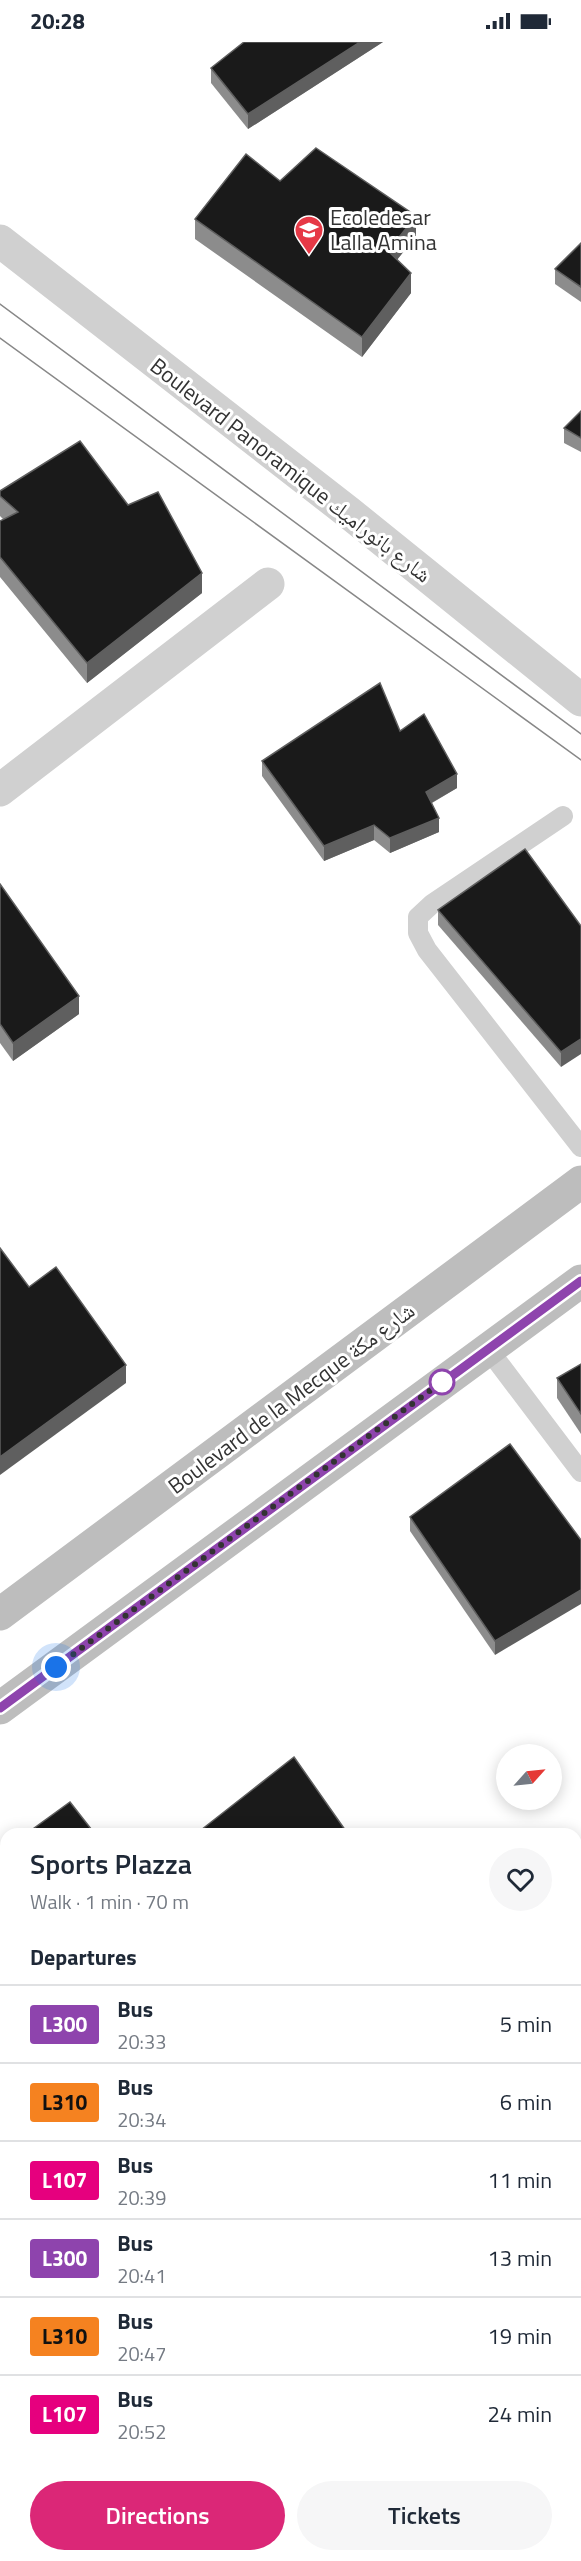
<!DOCTYPE html>
<html lang="en">
<head>
<meta charset="utf-8">
<style>
  :root { --surface:#fff; --page:#f6f6f7; --text:#1f2937; --muted:#747a83; --line:#e0e1e3; --accent:#db2777 }
  body { margin:0; font-family:"Titillium Web","Noto Naskh Arabic",sans-serif; background:var(--page); color:var(--text); height:100vh; display:flex; flex-direction:column; font-size:22px; white-space:nowrap }
  * { box-sizing:border-box; margin:0 }
  p { font-size:20px; color:var(--muted) }
  .icon { flex:none; width:33px; height:33px; fill:none; stroke:currentColor; stroke-width:2; stroke-linecap:round; stroke-linejoin:round }
  .map { position:relative; flex:1; overflow:hidden }
  .side { position:absolute; left:0px; top:1786px; width:582px; height:734px; display:flex; flex-direction:column; background:var(--surface); border-radius:18px 18px 0 0; box-shadow:0 3px 15px #0003 }
  .side>* { flex:none }
  .badge { padding:0 12px; border-radius:4px; font-size:21px; line-height:39px }
  .needle { width:39px; rotate:63deg }
  .tools { position:absolute; left:496px; top:1702px; display:grid; gap:12px }
  .tools a { display:grid; place-items:center; width:66px; height:66px; border-radius:50%; background:var(--surface); box-shadow:0 3px 15px #0003; font-size:30px }
  .you { position:absolute; width:30px; height:30px; margin:-15px; border:4px solid #fff; border-radius:50%; background:#1a73e8; box-shadow:0 0 0 9px #1a73e833 }
  .map>.badge { position:absolute; translate:-50% -50%; box-shadow:0 0 0 3px #fff }
  h2 { padding:0 30px; font-size:22px; line-height:54px }
  .round { display:grid; place-items:center; flex:none; width:63px; height:63px; border-radius:32px; background:var(--page) }
  .summary { display:flex; align-items:center; justify-content:space-between; height:102px; padding:0 30px }
  h1 { font-size:28px; font-weight:600; line-height:45px }
  .action { display:flex; gap:12px; margin-top:auto; padding:12px 30px }
  .action a { flex:1; height:69px; border-radius:36px; background:var(--accent); color:#fff; font-size:24px; font-weight:600; line-height:69px; text-align:center }
  .action a+a { background:var(--page); color:var(--text) }
  ul { padding:0; list-style:none }
  li { display:flex; align-items:center; gap:18px; height:78px; padding:0 30px; border-top:2px solid var(--line) }
  li div { flex:1 }
  li b { display:block; font-size:22px }
  li em { font-style:normal }
  li .badge { min-width:66px; font-weight:700; text-align:center }
  .status { display:flex; justify-content:space-between; align-items:center; height:42px; padding:0 30px; background:var(--surface); direction:ltr }
  .status svg { height:16px; fill:currentColor }
  .map>svg:first-child { display:block }
  .lines { fill:none; stroke-linecap:round; stroke-linejoin:round }
  .service { stroke:#d0d0d0; stroke-width:20 }
  .minor { stroke:#d0d0d0; stroke-width:33 }
  .secondary { stroke:#bdbdbd; stroke-width:33 }
  .tram { stroke:#888; stroke-width:1.5 }
  .wall { fill:#8c8c8c }
  .shaded-wall { fill:#5f5f5f }
  .building { fill:#1a1a1a; stroke:#5f5f5f; stroke-width:1.5 }
  .line-casing { stroke:#fff; stroke-width:14 }
  .line { stroke:#8e44ad; stroke-width:9 }
  .walk { stroke:#333; stroke-width:6; stroke-dasharray:0 10.8 }
  .stop-dot { fill:#fff; stroke:#8e44ad; stroke-width:3 }
  .labels { text-anchor:middle; dominant-baseline:central; stroke-width:6; stroke-linejoin:round; paint-order:stroke }
  .poi-label { font-size:22px; fill:#333; stroke:#fff; text-anchor:start }
  .street-label { font-size:22px; fill:#333; stroke:#fff }
</style>
</head>
<body>
<div class="status"><b>20:28</b><svg viewBox="0 0 49 12"><path d="M0 12V9h3v3zM5 12V6h3v6zM10 12V3h3v9zM15 12V0h3v12zM26 1h20v11H26zM47 4h2v5h-2z"/></svg></div>
<div class="map">
<svg width="581" height="2519" viewBox="0 0 581 2519">
  <rect width="100%" height="100%" fill="#fff"/>
  <g class="lines">
    <!-- service -->
    <g class="service">
      <path d="M563,774l-131,88 -14,13v16l9,17 154,197"/>
      <path d="M488,1307l93,123"/>
    </g>
    <!-- minor -->
    <g class="minor">
      <path d="M0,199l348,271 233,188"/>
      <path d="M0,748l268,-206"/>
      <path d="M576,2328l5,-4"/>
      <path d="M335,2519l6,-5"/>
    </g>
    <!-- secondary -->
    <g class="secondary">
      <path d="M0,1572l581,-432"/>
      <path d="M0,1666l581,-427"/>
    </g>
    <!-- tram -->
    <g class="tram">
      <path d="M0,262l581,430"/>
      <path d="M0,296l581,422"/>
    </g>
  </g>
  <!-- wall -->
  <g class="wall">
    <path d="M383,0l-135,87 -37,-46v-15z"/>
    <path d="M280,139l136,55 -19,24 14,33 -49,64 -167,-118v-20z"/>
    <path d="M581,201v59l-26,-18v-15z"/>
    <path d="M581,369v41l-17,-9v-15z"/>
    <path d="M0,449l128,14 74,88 -115,90 -87,-106v-56l3,-2 -3,-3z"/>
    <path d="M400,689l57,57 -25,15 7,29 -49,21 -16,-13 -50,21 -62,-85v-15z"/>
    <path d="M0,842l79,130 -66,47 -13,-18z"/>
    <path d="M438,868l143,16 -20,141 -123,-142z"/>
    <path d="M581,1322v70l-24,-36v-20z"/>
    <path d="M510,1402l-15,211 -85,-124v-14z"/>
    <path d="M6,1807v67l-6,-8v-54z"/>
    <path d="M6,2464v50h169v1l-6,4h-168l-1,-1v-49z"/>
    <path d="M425,2514h151l5,5h-156z"/>
  </g>
  <!-- shaded-wall -->
  <g class="shaded-wall">
    <path d="M360,0h23l-135,87v-15z"/>
    <path d="M416,174v20l-28,35v-20z"/>
    <path d="M411,231v20l-49,64v-20z"/>
    <path d="M202,531v20l-115,90v-20z"/>
    <path d="M457,732v14l-31,18v-14z"/>
    <path d="M439,776v14l-49,21v-15z"/>
    <path d="M374,783v15l-50,21v-15z"/>
    <path d="M79,954v18l-66,47v-18z"/>
    <path d="M581,997v15l-20,13v-15z"/>
    <path d="M126,1323v18l-126,92v-18z"/>
    <path d="M581,1548v14l-86,51v-14z"/>
    <path d="M581,2181v15l-5,3v-14z"/>
    <path d="M153,2514h22v1l-6,4h-25z"/>
  </g>
  <!-- building -->
  <g class="building">
    <path d="M244,0h116l-112,72 -37,-46z"/>
    <path d="M316,106l100,68 -28,35 23,22 -49,64 -167,-118 51,-65 34,27z"/>
    <path d="M581,201v44l-26,-18z"/>
    <path d="M581,369v27l-17,-10z"/>
    <path d="M80,399l48,64 30,-13 44,81 -115,90 -87,-106v-36l18,-9 -18,-16v-5z"/>
    <path d="M380,641l20,48 24,-17 33,60 -31,18 13,26 -49,20 -16,-13 -50,21 -62,-85z"/>
    <path d="M525,807l56,77v113l-20,13 -123,-142z"/>
    <path d="M0,842l79,112 -66,47 -13,-19z"/>
    <path d="M0,1206l29,39 27,-20 70,98 -126,92z"/>
    <path d="M581,1322v50l-24,-36z"/>
    <path d="M510,1402l71,96v50l-86,51 -85,-124z"/>
    <path d="M294,1715l54,77h-152z"/>
    <path d="M70,1760l25,32h-69z"/>
    <path d="M6,1807v53l-6,-9v-39z"/>
    <path d="M576,2120l5,7v54l-5,4z"/>
    <path d="M576,2408l5,7v104h-147l-5,-5h147z"/>
    <path d="M6,2464v47l-6,-8v-34z"/>
    <path d="M8,2514h145l-9,5h-132z"/>
  </g>
  <g class="lines">
    <!-- line casing -->
    <g class="line-casing">
      <path id="line" d="M0,1666l581,-427"/>
    </g>
    <!-- line -->
    <use href="#line" class="line"/>
    <!-- walk -->
    <path class="walk" d="M56,1625l394,-291 -8,6"/>
  </g>
  <!-- icons -->
  <defs>
    <g id="school-pin" transform="scale(1.5)"><path d="M0 17L-7.5 6A9.5 9.5 0 1 1 7.5 6Z" fill="#e63946" stroke="#fff"/><path d="M0-5L7-2L0 1L-7-2ZM-4 1L0 2.5L4 1V4Q0 6-4 4Z" fill="#fff"/></g>
  </defs>
  <g fill-rule="evenodd">
    <use href="#school-pin" x="309" y="188"/>
  </g>
  <!-- markers -->
  <circle class="stop-dot" cx="442" cy="1340" r="12"/>
  <g class="labels">
    <!-- poi labels -->
    <g class="poi-label">
      <text x="330" y="175">Ecoledesar<tspan x="330" dy="25">Lalla Amina</tspan></text>
    </g>
    <!-- street labels -->
    <g class="street-label">
      <text transform="translate(291 428) rotate(38)">Boulevard Panoramique شارع بانوراميك</text>
      <text transform="translate(291 1356) rotate(-37)">Boulevard de la Mecque شارع مكة</text>
    </g>
  </g>
</svg>
<div class="tools">
<a><svg class="needle" viewBox="-14 -14 28 28"><path d="M0-13l5 13h-10z" fill="#e53935"/><path d="M0 13l5-13h-10z" fill="#747a83"/></svg></a>
</div>
<div class="you" style="left:56px;top:1625px"></div>
<section class="side">
<div class="summary"><div><h1>Sports Plazza</h1><p>Walk · 1 min · 70 m</p></div><a class="round"><svg class="icon" aria-label="heart" viewBox="0 0 24 24"><path d="M12 20l-8-8c-3-5 5-10 8-4 3-6 11-1 8 4z"/></svg></a></div>
<h2>Departures</h2>
<ul>
<li><span class="badge" style="background:#8e44ad;color:#fff">L300</span><div><b>Bus</b><p>20:33</p></div><em>5 min</em></li>
<li><span class="badge" style="background:#f58220;color:#111">L310</span><div><b>Bus</b><p>20:34</p></div><em>6 min</em></li>
<li><span class="badge" style="background:#e6007e;color:#fff">L107</span><div><b>Bus</b><p>20:39</p></div><em>11 min</em></li>
<li><span class="badge" style="background:#8e44ad;color:#fff">L300</span><div><b>Bus</b><p>20:41</p></div><em>13 min</em></li>
<li><span class="badge" style="background:#f58220;color:#111">L310</span><div><b>Bus</b><p>20:47</p></div><em>19 min</em></li>
<li><span class="badge" style="background:#e6007e;color:#fff">L107</span><div><b>Bus</b><p>20:52</p></div><em>24 min</em></li>
</ul>
<div class="action"><a>Directions</a><a>Tickets</a></div>
</section>
</div>
</body>
</html>
